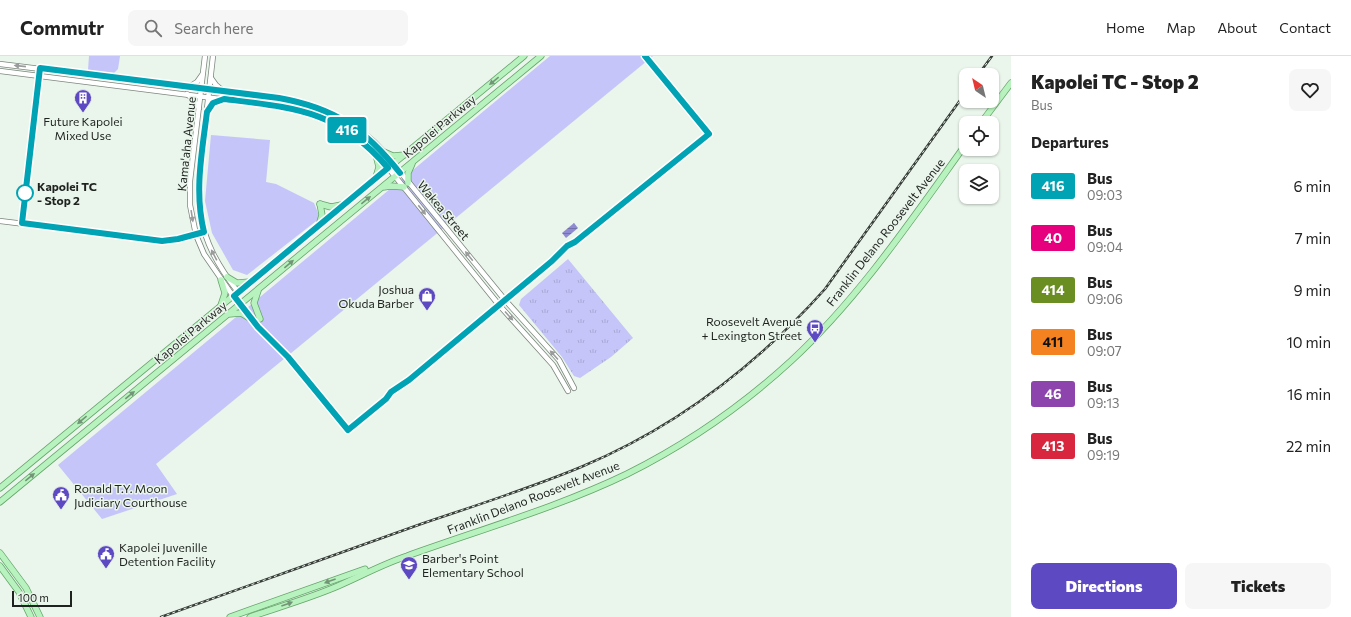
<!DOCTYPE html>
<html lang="en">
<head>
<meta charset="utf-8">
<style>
  :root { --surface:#fff; --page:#f6f6f6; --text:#222; --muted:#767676; --line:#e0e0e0; --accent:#5d49c2 }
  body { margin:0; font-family:Commissioner,sans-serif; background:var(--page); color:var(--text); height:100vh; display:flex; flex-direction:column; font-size:15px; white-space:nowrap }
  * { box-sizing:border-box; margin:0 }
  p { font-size:13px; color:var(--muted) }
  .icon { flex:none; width:22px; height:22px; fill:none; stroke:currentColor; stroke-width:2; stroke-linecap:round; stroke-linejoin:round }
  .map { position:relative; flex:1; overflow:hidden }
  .drawer { display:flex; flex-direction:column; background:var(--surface); width:340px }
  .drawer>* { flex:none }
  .badge { padding:0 8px; border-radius:3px; font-size:14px; line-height:26px }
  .needle { width:26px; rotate:325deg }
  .tools { position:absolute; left:959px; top:12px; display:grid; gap:8px }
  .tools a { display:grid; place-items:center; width:40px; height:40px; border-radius:8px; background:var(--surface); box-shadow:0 1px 3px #0004; font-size:20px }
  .scale { position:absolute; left:12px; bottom:10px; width:60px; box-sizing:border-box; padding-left:4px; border:2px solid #1f2320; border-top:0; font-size:11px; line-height:14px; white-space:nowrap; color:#1f2320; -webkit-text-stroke:3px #eaf5eb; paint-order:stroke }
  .map>.badge { position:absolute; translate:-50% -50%; box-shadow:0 0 0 2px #fff }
  h2 { padding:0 20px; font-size:15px; line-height:36px }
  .round { display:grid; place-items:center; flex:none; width:42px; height:42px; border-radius:8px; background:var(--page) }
  .summary { display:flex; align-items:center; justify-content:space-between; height:68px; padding:0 20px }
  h1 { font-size:19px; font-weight:800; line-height:30px }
  .cta { display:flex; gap:8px; margin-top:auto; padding:8px 20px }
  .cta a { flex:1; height:46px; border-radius:8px; background:var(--accent); color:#fff; font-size:16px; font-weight:800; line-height:46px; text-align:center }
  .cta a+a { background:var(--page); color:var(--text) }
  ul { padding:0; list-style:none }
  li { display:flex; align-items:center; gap:12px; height:52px; padding:0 20px }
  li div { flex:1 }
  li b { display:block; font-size:15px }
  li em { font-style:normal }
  li .badge { min-width:44px; font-weight:700; text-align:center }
  header { display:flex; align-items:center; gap:24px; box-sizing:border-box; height:56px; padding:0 20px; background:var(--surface); border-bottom:1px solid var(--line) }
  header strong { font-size:19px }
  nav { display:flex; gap:22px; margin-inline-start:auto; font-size:14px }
  .search { width:280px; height:36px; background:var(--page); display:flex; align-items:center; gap:10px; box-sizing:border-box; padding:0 14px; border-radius:8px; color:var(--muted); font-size:15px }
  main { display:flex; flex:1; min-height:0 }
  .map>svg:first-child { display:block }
  .grass { fill:#c5c5f9 }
  .park { fill:url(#park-tufts) }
  .water { fill:url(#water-rules) }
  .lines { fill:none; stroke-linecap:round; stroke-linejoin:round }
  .minor-casing { stroke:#7c867d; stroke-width:6 }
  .major-casing { stroke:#64a46a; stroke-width:7 }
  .minor { stroke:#fff; stroke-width:4.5 }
  .major { stroke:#b8f2be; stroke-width:5.5 }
  .rail-casing { stroke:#383d39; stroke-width:2.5 }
  .rail { stroke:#eaf5eb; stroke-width:1; stroke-dasharray:3; stroke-linecap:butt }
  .oneway { fill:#9a9c9b }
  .oneway2 { fill:#739577 }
  .line-casing { stroke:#fff; stroke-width:9 }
  .line { stroke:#00a3b4; stroke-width:6 }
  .stop-dot { fill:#fff; stroke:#00a3b4; stroke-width:2 }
  .labels { text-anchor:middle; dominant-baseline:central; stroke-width:3; stroke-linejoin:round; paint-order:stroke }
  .poi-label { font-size:12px; fill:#1f2320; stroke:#eaf5eb; text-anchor:start }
  .street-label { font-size:12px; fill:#1f2320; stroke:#eaf5eb }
  .stop-label { font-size:12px; font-weight:bold; fill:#1f2320; stroke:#eaf5eb; text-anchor:start }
</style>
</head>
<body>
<header>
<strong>Commutr</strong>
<div class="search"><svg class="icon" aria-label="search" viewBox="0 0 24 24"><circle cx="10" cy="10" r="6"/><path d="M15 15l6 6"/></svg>Search here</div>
<nav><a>Home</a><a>Map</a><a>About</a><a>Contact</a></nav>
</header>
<main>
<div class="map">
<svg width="1011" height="561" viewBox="0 0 1011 561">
  <defs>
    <pattern id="park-tufts" width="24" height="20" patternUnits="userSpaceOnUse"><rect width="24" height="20" fill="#c5c5f9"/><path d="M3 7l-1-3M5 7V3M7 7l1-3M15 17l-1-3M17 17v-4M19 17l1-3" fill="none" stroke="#a9a9d5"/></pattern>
    <pattern id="water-rules" width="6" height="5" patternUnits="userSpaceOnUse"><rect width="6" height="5" fill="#8e8bd3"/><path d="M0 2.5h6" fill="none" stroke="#7371ab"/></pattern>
  </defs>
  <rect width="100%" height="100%" fill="#eaf5eb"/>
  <!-- grass -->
  <g class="grass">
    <path d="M89,0h31l-2,13 -4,4 -26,-3z"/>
    <path d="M550,0h103l-497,408 21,30 -75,25 -44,-54z"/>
    <path d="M211,79l59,5 -4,42 10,2 38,19 6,15 -73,57 -14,-5 -21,-37 -7,-32z"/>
    <path d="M108,492l4,13 -6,2 -4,-12z"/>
  </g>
  <!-- park -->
  <path class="park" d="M568,203l65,79 -22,19 -31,21 -6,-2 -12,-19 -43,-52 2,-6z"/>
  <!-- water -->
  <path class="water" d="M574,167l4,5 -12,10 -4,-5z"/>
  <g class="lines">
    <!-- minor casing -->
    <g class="minor-casing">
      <g id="minor">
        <path d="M205,0l-15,125v24l6,30 8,19 29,42"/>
        <path d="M213,0c-3,26 -6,52 -9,79 -9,68 -10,100 34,157"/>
        <path d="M0,8l279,34c41,7 77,22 105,54l121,148 54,60 15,28"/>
        <path d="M0,15l292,37 19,4 28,13 18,12 24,22 118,146 54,60 15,26"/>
        <path d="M211,22l5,7 6,5"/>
        <path d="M189,31l8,-5 5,-7"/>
        <path d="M187,38l7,6 5,8"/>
        <path d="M207,54l6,-7 9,-4"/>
        <path d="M0,165l163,20 16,-2 25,-7"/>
      </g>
    </g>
    <!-- major casing -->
    <g class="major-casing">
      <g id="major">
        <path d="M981,67l30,-40"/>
        <path d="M384,96l9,4 11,-1"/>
        <path d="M376,99l3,12 -3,10"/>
        <path d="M408,127v-10l4,-9"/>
        <path d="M384,131l7,-1 13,1"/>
        <path d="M320,148l11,3 10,-2"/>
        <path d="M319,169l3,-10 -2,-11"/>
        <path d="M227,221l10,6 12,-1"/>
        <path d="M258,235l-4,12 6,16"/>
        <path d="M221,249l4,-12 -4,-13"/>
        <path d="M230,258l11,-1 10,6"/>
        <path d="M0,432l524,-432"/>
        <path d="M0,446l541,-446"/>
        <path d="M0,497l26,35 14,29"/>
        <path d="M0,510l19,26 12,25"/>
        <path d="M230,561l135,-48"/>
        <path d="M250,561c29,-10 60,-19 88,-31 23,-10 45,-22 69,-30 72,-26 152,-49 220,-82 60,-30 115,-68 164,-113 68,-63 121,-142 175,-217"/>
      </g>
    </g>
    <!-- minor -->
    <use href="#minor" class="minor"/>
    <!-- major -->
    <use href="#major" class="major"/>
    <!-- rail casing -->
    <g class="rail-casing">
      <g id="rail">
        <path d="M978,19l14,-19"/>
        <path d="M161,561c87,-31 173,-62 260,-93 53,-18 107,-35 160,-57 96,-40 175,-101 244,-178l141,-197"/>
      </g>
    </g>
    <!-- rail -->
    <use href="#rail" class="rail"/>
  </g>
  <!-- one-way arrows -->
  <defs><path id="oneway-solid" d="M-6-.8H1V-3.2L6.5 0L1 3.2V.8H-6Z"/></defs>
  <g class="oneway">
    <use href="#oneway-solid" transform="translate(20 10) rotate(-174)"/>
    <use href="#oneway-solid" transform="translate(422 154) rotate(52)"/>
    <use href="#oneway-solid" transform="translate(192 160) rotate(81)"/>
    <use href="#oneway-solid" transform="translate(214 199) rotate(-118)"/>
    <use href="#oneway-solid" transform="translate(469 200) rotate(-129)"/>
    <use href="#oneway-solid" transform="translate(509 260) rotate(48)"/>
    <use href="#oneway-solid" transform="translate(554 299) rotate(-132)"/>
  </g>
  <g class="oneway2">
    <use href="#oneway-solid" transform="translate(494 25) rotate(141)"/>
    <use href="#oneway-solid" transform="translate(366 144) rotate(-39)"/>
    <use href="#oneway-solid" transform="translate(289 208) rotate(-40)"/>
    <use href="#oneway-solid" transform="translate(130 339) rotate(-39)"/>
    <use href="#oneway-solid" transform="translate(82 364) rotate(140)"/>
    <use href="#oneway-solid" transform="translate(30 421) rotate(-39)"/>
    <use href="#oneway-solid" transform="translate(330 525) rotate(160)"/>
    <use href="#oneway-solid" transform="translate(287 548) rotate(-20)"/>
  </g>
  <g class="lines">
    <!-- line casing -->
    <g class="line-casing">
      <path id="line" d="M400,117c-35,-44 -65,-65 -121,-75l-239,-30 -18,155 140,18 16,-2 26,-7c-10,-40 -2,-80 3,-120l6,-9 11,-4c71,9 115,11 164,69l-154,128 24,31 30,30 60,73 38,-31 5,-7 18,-12 143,-119 15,-15 8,-4 134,-108 -64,-78"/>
    </g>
    <!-- line -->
    <use href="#line" class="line"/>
  </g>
  <!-- icons -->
  <defs>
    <g id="building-pin" transform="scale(0.9)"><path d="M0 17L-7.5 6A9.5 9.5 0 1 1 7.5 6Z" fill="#5d49c2" stroke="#eaf5eb"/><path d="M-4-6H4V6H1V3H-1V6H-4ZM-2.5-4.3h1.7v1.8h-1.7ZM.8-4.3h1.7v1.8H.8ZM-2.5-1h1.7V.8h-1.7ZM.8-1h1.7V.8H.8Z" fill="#fff"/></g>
    <g id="shop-pin" transform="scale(0.9)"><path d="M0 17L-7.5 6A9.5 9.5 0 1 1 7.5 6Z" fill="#5d49c2" stroke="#eaf5eb"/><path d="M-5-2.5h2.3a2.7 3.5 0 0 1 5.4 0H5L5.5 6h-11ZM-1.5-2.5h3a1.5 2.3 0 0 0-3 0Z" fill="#fff"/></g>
    <g id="bus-pin" transform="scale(0.9)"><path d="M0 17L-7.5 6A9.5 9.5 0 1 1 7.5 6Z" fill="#5d49c2" stroke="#eaf5eb"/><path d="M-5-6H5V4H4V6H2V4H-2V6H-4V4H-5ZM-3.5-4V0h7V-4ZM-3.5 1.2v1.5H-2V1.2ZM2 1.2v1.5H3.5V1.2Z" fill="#fff"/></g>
    <g id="civic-pin" transform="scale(0.9)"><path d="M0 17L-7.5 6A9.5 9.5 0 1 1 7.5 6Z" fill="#5d49c2" stroke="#eaf5eb"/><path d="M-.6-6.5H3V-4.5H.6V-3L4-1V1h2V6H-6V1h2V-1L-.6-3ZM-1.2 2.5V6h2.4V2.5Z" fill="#fff"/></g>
    <g id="school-pin" transform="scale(0.9)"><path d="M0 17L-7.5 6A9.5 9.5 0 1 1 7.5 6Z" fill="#5d49c2" stroke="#eaf5eb"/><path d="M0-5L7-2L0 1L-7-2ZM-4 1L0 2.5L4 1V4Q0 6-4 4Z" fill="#fff"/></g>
  </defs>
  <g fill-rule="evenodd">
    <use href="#building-pin" x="83" y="42"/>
    <use href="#shop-pin" x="427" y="240"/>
    <use href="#bus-pin" x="815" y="272"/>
    <use href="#civic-pin" x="61" y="439"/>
    <use href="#civic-pin" x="106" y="498"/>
    <use href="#school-pin" x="409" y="509"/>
  </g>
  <!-- markers -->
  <circle class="stop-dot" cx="25" cy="137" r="8"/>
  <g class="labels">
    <!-- poi labels -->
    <g class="poi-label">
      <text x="83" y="65" text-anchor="middle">Future Kapolei<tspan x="83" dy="14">Mixed Use</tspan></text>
      <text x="414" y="233" text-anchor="end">Joshua<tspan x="414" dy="14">Okuda Barber</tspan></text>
      <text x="802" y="265" text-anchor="end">Roosevelt Avenue<tspan x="802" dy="14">+ Lexington Street</tspan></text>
      <text x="74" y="432">Ronald T.Y. Moon<tspan x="74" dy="14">Judiciary Courthouse</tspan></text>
      <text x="119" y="491">Kapolei Juvenille<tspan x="119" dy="14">Detention Facility</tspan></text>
      <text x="422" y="502">Barber's Point<tspan x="422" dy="14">Elementary School</tspan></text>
    </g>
    <!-- street labels -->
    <g class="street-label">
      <text transform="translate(439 70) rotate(-40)">Kapolei Parkway</text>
      <text transform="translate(186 88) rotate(-84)">Kama'aha Avenue</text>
      <text transform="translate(444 154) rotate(50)">Wakea Street</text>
      <text transform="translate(885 176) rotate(-52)">Franklin Delano Roosevelt Avenue</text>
      <text transform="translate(190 276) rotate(-40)">Kapolei Parkway</text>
      <text transform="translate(533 441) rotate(-21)">Franklin Delano Roosevelt Avenue</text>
    </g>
    <!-- stop labels -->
    <g class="stop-label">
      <text x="37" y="130">Kapolei TC<tspan x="37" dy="14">- Stop 2</tspan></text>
    </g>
  </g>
</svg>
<div class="tools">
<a><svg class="needle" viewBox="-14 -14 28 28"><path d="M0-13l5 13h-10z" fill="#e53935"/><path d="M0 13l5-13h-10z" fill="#767676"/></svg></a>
<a><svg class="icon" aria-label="locate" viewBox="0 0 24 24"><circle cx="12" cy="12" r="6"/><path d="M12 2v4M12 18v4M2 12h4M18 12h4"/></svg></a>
<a><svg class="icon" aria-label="layers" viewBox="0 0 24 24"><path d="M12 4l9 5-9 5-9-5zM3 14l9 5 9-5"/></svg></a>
</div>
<div class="scale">100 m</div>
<b class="badge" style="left:347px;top:74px;background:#00a3b4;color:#fff">416</b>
</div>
<section class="drawer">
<div class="summary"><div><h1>Kapolei TC - Stop 2</h1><p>Bus</p></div><a class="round"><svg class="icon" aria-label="heart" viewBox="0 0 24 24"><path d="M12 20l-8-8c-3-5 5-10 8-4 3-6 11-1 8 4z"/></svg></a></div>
<h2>Departures</h2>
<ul>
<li><span class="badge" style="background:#00a3b4;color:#fff">416</span><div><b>Bus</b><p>09:03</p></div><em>6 min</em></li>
<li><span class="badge" style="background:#e6007e;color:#fff">40</span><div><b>Bus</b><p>09:04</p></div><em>7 min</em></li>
<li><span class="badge" style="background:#6b8e23;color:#fff">414</span><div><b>Bus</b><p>09:06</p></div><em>9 min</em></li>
<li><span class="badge" style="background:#f58220;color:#111">411</span><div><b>Bus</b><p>09:07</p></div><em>10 min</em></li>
<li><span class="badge" style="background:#8e44ad;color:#fff">46</span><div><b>Bus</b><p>09:13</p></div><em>16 min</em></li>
<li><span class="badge" style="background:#d7263d;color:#fff">413</span><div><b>Bus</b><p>09:19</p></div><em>22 min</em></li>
</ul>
<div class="cta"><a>Directions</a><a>Tickets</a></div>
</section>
</main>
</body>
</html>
